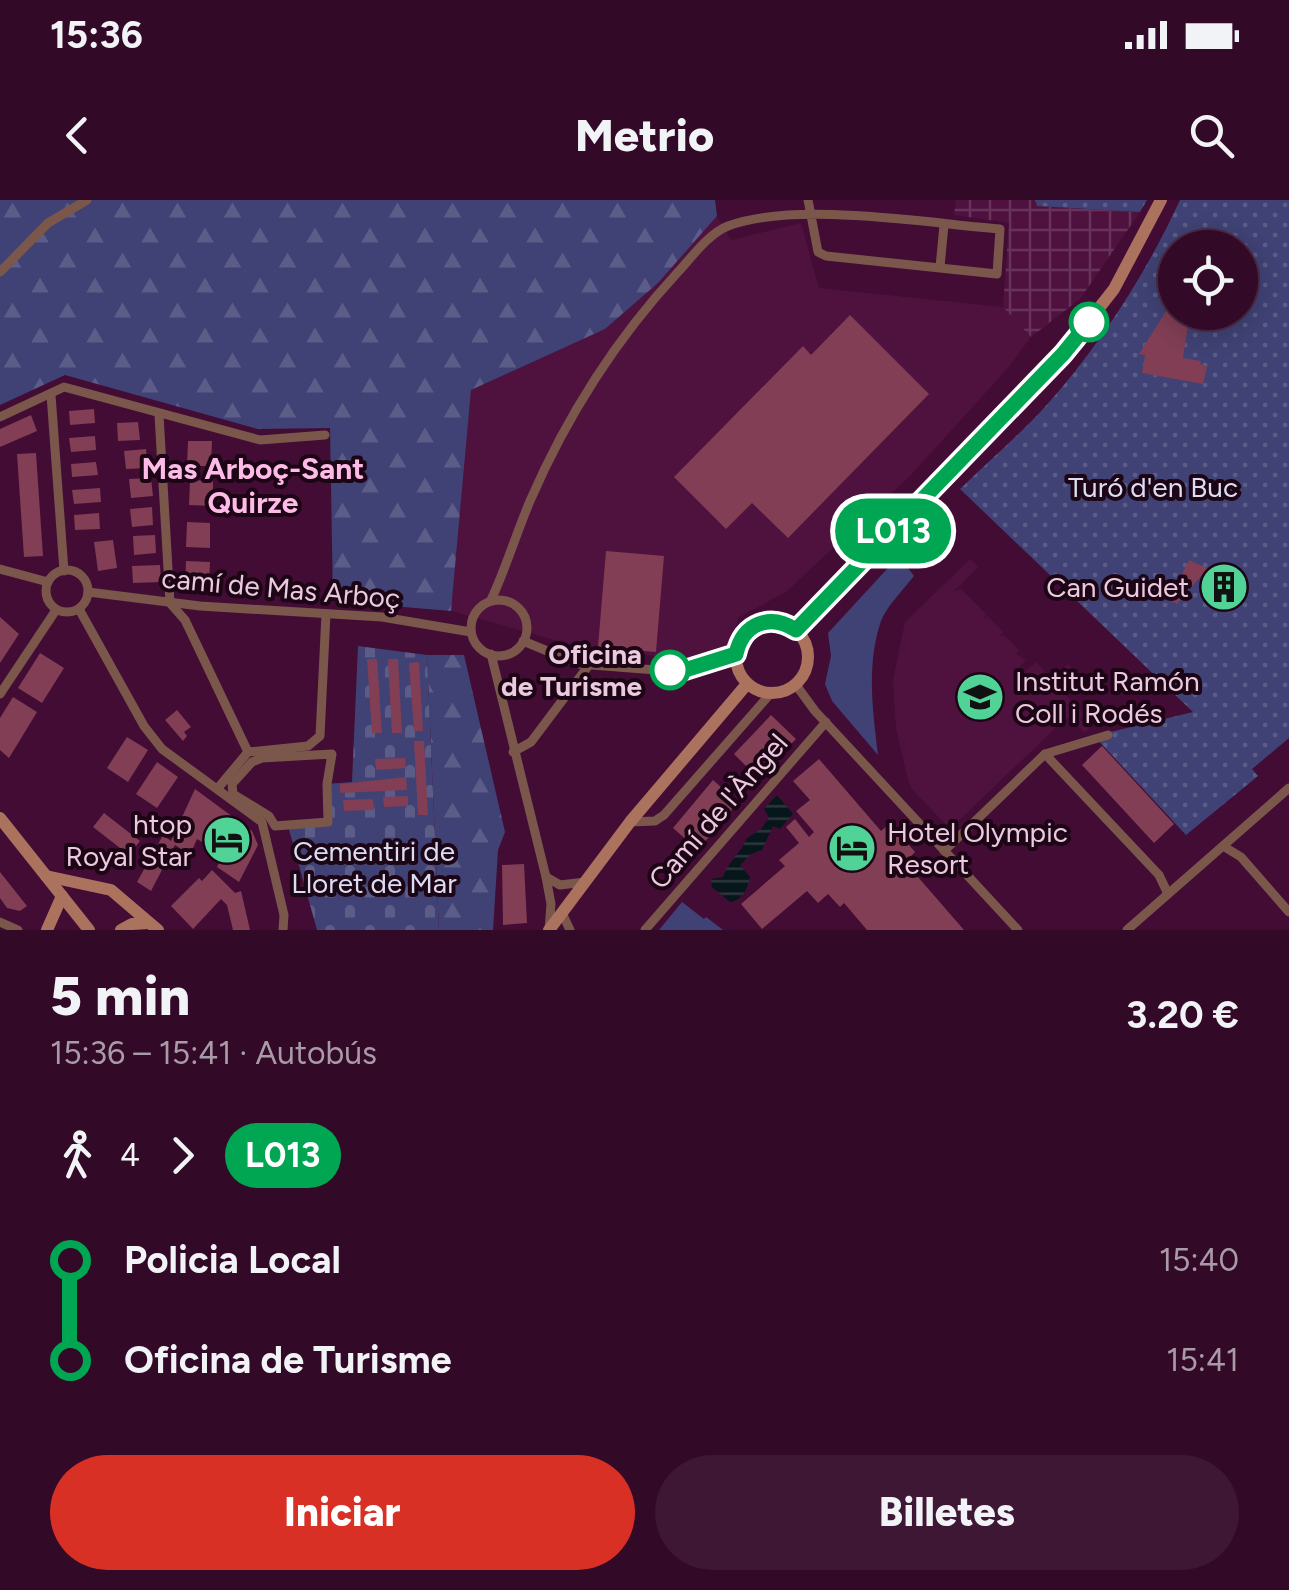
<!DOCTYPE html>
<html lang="es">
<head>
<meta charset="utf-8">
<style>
  :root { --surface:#320927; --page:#3d1733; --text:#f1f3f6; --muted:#a89aa7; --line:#4d2a44; --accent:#d93025 }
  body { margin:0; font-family:Figtree,sans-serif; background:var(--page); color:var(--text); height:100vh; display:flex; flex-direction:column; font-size:38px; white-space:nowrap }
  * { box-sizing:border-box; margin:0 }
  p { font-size:32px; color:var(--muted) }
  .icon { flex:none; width:55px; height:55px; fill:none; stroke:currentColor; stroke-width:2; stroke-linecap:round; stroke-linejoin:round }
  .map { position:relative; height:730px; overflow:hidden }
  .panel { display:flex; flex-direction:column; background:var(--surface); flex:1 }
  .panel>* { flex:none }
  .badge { padding:0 20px; border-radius:32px; font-size:35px; line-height:65px }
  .tools { position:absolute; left:1158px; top:30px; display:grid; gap:20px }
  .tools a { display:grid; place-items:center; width:100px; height:100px; border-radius:50%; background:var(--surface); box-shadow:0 5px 25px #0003,0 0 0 2px var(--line); font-size:50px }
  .map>.badge { position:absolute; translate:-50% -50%; box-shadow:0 0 0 5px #fff }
  .legs { display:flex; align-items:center; gap:15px; height:110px; padding:0 50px; font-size:32px }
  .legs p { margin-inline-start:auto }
  .summary { display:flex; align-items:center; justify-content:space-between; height:170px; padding:0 50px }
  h1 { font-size:55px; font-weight:800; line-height:75px }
  .button { display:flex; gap:20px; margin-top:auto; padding:20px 50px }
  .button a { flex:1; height:115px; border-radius:60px; background:var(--accent); color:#fff; font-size:40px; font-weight:800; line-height:115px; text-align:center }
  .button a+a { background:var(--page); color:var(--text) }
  ul { padding:0 50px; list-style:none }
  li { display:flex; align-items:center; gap:35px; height:100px; font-size:38px }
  li i { display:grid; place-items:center; width:15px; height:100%; margin:0 12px; background:currentColor }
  li i::after { content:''; width:25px; height:25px; margin:-12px; border:8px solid; border-radius:50%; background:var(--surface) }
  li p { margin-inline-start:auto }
  li:first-child i { background:linear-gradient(#0000 50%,currentColor 0) }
  li:last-child i { background:linear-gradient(currentColor 50%,#0000 0) }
  .status { display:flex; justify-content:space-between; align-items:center; height:70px; padding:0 50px; background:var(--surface); direction:ltr }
  .status svg { height:28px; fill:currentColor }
  header { display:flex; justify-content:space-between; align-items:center; height:130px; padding:0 50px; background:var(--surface); font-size:45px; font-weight:800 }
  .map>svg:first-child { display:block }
  .built { fill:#4f123f }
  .industrial { fill:url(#industrial-grid) }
  .grass { fill:url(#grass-dots); fill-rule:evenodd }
  .forest { fill:url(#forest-firs) }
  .cemetery { fill:url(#cemetery-stones) }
  .garden { fill:#404275 }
  .water { fill:url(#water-rules) }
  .building { fill:#813e54 }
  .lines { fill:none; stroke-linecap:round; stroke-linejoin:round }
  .street { stroke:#7b574b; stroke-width:9 }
  .secondary { stroke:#ab725e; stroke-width:12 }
  .line-1-casing { stroke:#fff; stroke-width:22 }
  .line-1 { stroke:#00a651; stroke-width:15 }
  .stop-1-dot { fill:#fff; stroke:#00a651; stroke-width:5 }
  .labels { text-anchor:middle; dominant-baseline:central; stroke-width:8; stroke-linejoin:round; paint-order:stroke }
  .park-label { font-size:28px; fill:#dbddf2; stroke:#1c0615 }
  .poi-label { font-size:28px; fill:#ebc9de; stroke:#1c0615; text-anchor:end }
  .street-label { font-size:28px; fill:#ebc9de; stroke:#1c0615 }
  .stop-label { font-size:28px; font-weight:bold; fill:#ebc9de; stroke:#1c0615; text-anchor:end }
  .neighbourhood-label { font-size:30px; font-weight:bold; fill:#ffbbe7; stroke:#1c0615 }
</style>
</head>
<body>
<div class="status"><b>15:36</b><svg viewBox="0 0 49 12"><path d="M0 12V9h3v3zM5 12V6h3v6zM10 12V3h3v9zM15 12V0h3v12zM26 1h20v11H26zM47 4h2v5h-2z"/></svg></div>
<header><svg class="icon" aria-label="back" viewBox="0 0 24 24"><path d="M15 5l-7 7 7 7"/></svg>Metrio<svg class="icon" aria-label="search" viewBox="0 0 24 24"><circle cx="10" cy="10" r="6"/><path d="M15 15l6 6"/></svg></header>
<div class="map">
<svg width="1289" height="730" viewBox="0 0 1289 730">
  <defs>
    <pattern id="industrial-grid" width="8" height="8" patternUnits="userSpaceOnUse" patternTransform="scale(2.5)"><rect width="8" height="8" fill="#4f123f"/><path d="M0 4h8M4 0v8" fill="none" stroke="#68335a"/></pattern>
    <pattern id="grass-dots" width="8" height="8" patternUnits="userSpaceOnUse" patternTransform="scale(2.5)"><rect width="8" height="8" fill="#404275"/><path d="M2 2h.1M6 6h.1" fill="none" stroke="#5c5c88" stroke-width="1.8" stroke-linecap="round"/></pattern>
    <pattern id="forest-firs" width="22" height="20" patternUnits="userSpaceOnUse" patternTransform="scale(2.5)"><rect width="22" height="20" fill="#404275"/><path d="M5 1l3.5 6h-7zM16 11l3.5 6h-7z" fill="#5c5c88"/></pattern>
    <pattern id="cemetery-stones" width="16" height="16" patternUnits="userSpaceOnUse" patternTransform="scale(2.5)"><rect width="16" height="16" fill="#404275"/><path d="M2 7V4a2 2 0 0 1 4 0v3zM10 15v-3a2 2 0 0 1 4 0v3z" fill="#5c5c88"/></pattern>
    <pattern id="water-rules" width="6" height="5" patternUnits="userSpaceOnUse" patternTransform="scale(2.5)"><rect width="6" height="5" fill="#07161b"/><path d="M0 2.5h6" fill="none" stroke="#2b373c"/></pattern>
  </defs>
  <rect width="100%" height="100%" fill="#420c34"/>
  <!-- built -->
  <g class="built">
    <path d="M717,16l14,24 70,-17 18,65 184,19 28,30 -23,31 -98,108 -124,116 -47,25 -12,31 -38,11 -98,-9 -140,-39 20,-221 134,-61 53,-46z"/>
    <path d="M970,359l8,8 -24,24 7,-2 25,25 -2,5 4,-3 15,16 -3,4 4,-1 15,15 -3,4 10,6 -6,7 5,5 11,-10 21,22 4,-4 -5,-5 12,-11 13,13 -12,11 -4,-4 -5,5 24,25 -4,5 9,10 -4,4 -15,-15 -6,2 -114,109 -38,-40 -4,-9 -12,-51 -3,-49 12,-58z"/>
  </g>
  <!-- industrial -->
  <path class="industrial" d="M956,0h79l2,6 103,6 -60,87 -49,38 -28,-30 6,-84 -55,-8z"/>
  <!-- grass -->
  <g class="grass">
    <path d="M1035,0h112l-7,12 -103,-6z"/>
    <path d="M1180,0h109v538l-37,31 6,7 -72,59 -92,-99 99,-24 -233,-223c28,-27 58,-53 84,-81 55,-61 102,-134 136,-208zM1175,48h65v64h-65z"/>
  </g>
  <!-- forest -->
  <g class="forest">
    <path d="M0,0h715l2,16 -59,67 -53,46 -134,61 -20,221 -118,-10 -3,-173 -72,1 -193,-54 -65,30z"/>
    <path d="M427,455h37l41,177 -7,18 -5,80h-54z"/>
  </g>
  <!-- cemetery -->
  <path class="cemetery" d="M358,446l69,9 12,275h-122l-29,-104 39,-4v-38l25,-2z"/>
  <!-- garden -->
  <g class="garden">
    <path d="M899,356l15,20c-11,14 -27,30 -33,45 -15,44 -8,90 -3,134l-46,-54 -7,-17 6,-28 -3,-23z"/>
    <path d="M682,702l22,17 2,-2 17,13h-64z"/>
  </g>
  <!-- water -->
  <path class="water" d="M777,595l16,19 -13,15 -7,-3 -11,24 -11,4 -11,11 10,12c-2,11 -8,24 -20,25l-18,-15 -1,-8 12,-2c5,-15 18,-24 24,-39l14,-9 8,-11 -5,-9z"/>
  <!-- building -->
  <g class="building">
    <path d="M1175,97v15h15l-7,46 18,3 -1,3 7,2 -4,18 -61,-11 3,-18 -6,-1z"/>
    <path d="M850,115l79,79 -141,144 -36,-35 -26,26 -52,-52 129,-131 8,9z"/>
    <path d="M94,209l1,14 -25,2 -1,-14z"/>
    <path d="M31,215l6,16 -37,16v-18z"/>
    <path d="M138,222l2,18 -22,1 -1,-18z"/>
    <path d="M95,236l1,14 -25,2 -2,-14z"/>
    <path d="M188,241h24l-1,25h-24z"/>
    <path d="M146,249l2,19 -22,1 -2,-18z"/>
    <path d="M36,253l7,103 -19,1 -7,-103z"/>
    <path d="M96,262l2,13 -26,2 -1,-13z"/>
    <path d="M151,278l2,18 -22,2 -2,-19z"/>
    <path d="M190,280l23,1v25l-24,-1z"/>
    <path d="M100,288l1,14 -27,2 -2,-14z"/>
    <path d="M152,307l1,18 -21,2 -2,-18z"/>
    <path d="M99,313l1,16 -25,1 -1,-15z"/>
    <path d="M187,322l23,1v25l-24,-1z"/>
    <path d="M155,335l1,18 -22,2 -1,-19z"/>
    <path d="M113,340l4,28 -19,3 -4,-29z"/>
    <path d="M606,351l58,5 -8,96 -58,-5z"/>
    <path d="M1189,360l29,13 23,18 -12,22 -26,-12 10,-17 -12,-8 -24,28 -8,-4z"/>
    <path d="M186,361l24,1 -1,25 -24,-1z"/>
    <path d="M160,365l1,17 -28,1 -1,-17z"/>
    <path d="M0,417l19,17 -19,29z"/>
    <path d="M40,453l24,15 -22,35 -24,-15z"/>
    <path d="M367,459h10l5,74h-10z"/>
    <path d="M388,459h10l4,74h-10z"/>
    <path d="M419,462l4,69h-9l-5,-68z"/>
    <path d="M13,497l24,15 -28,46 -9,-8v-32z"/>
    <path d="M177,510l14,17 -7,5 3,4 -4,5 -18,-21z"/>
    <path d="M771,515l25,24 -38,39 -24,-24z"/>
    <path d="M127,537l21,13 -20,32 -21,-14z"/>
    <path d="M414,541h10l4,74h-10z"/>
    <path d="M1102,546l72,78 -20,19 -72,-78z"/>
    <path d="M405,558l1,10 -30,2 -1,-11z"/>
    <path d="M819,559l62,72 9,-8 25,29 -10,10 59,68h-97l-23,-27 -4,4 -12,-13 -10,9 -11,-12 -45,38 -21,-25 44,-38 -6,-6 20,-17 -13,-16 9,-8 14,18 5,-5 -18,-21 14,-11 -17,-19z"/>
    <path d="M157,562l21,15 -21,31 -21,-14z"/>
    <path d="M406,577l1,13 -67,3v-9z"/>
    <path d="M713,580l25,22 -40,48 -25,-22z"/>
    <path d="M195,589l57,42 6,14 -19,37 -22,-15 6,-13 -26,-15 -7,16 -15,-10 -24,46 -14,-9 26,-47 8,6z"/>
    <path d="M408,596v10l-24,1 -1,-10z"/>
    <path d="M373,599l1,11 -30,1 -1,-11z"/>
    <path d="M104,613l36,28 -11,14 -36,-28z"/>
    <path d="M524,664l3,59 -24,2 -1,-60z"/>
    <path d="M212,670l23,23 6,-2 9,39h-17l-6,-25 -6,-6 -28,30 -22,-23 28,-28 3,3z"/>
    <path d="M0,672l27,34 -7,5 -13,-3 -7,-10z"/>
  </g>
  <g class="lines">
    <!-- street -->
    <g class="street">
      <path d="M940,67l4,-42"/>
      <path d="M0,72l48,-49 39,-23"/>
      <path d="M51,195l13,176"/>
      <path d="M159,215l11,188 15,17 63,132"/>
      <path d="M0,217l64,-30 196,53 65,-5"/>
      <path d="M0,369l48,13"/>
      <circle cx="67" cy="391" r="21"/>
      <path d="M88,392l112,14 182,11 89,15"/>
      <path d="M491,400c15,-32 25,-66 39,-99 36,-83 86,-162 148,-229 14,-15 30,-38 50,-46 67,-25 199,-3 272,3l-3,45 -171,-18 -8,-4 -10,-52"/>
      <circle cx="499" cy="428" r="28"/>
      <path d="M79,409l65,117 18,23 100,73 22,93 -1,15"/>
      <path d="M523,441l56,23 77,6h29l51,-16"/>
      <path d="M491,454l55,223 5,27 -2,26"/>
      <path d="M796,485l19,26 203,219"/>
      <path d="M0,494l56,-84"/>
      <path d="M513,552l18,-10 58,-77"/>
      <path d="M332,554l-5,30 1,38 -53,4 -6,-10 -36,-22 -1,-10 20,-22 10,-4z"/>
      <path d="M1045,554l114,121 9,19"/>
      <path d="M218,588l30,-36 60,-6 12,-10 6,-122"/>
      <path d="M630,622l25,-1 9,-6 107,-122"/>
      <path d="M1223,646l18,11 48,55"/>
      <path d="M944,651l101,-97 63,-19"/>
      <path d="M546,677l14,8 25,-3"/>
      <path d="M562,713l8,17"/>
      <path d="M0,722l18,8"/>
      <path d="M645,730l181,-208"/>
      <path d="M1127,730l162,-142"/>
    </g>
    <!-- secondary -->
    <g class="secondary">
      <circle cx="772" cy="457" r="36"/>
      <path d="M796,430l267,-276 51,-65 47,-89"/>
      <path d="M0,618l89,112"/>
      <path d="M46,676l65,14 47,40"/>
      <path d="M47,730l15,-34"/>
      <path d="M121,730l11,-6 17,-1"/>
      <path d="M549,730l81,-108 117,-138"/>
    </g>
  </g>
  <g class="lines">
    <!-- line-1 casing -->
    <g class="line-1-casing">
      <path id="line-1" d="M670,470h15l51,-16c7,-31 34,-41 60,-24l267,-276 26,-32"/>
    </g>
    <!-- line-1 -->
    <use href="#line-1" class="line-1"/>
  </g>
  <!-- icons -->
  <defs>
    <g id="building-disc" transform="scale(2.5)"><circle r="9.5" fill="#51d398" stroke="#1c0615"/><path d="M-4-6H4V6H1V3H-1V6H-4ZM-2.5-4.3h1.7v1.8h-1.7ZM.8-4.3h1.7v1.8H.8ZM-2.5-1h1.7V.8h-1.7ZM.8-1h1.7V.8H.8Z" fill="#111"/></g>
    <g id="school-disc" transform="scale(2.5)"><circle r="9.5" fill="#51d398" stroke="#1c0615"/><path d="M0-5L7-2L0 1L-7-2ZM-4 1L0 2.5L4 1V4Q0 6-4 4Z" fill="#111"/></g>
    <g id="hotel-disc" transform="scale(2.5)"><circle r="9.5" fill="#51d398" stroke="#1c0615"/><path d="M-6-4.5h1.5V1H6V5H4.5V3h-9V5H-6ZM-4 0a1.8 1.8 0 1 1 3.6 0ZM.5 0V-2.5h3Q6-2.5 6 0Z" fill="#111"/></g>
  </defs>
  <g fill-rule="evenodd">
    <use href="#building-disc" x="1224" y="387"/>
    <use href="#school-disc" x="980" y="497"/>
    <use href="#hotel-disc" x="227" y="640"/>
    <use href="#hotel-disc" x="852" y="648"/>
  </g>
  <!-- markers -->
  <g class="stop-1-dot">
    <circle cx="1089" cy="122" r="18"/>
    <circle cx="670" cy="470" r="18"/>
  </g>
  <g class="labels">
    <!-- park labels -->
    <g class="park-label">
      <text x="1153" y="287">Turó d'en Buc</text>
      <text x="374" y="651">Cementiri de<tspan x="374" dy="32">Lloret de Mar</tspan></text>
    </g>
    <!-- poi labels -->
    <g class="poi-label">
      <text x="1189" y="387">Can Guidet</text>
      <text x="1015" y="481" text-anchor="start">Institut Ramón<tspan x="1015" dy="32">Coll i Rodés</tspan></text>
      <text x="192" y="624">htop<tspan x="192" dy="32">Royal Star</tspan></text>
      <text x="887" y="632" text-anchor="start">Hotel Olympic<tspan x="887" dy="32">Resort</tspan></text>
    </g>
    <!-- street labels -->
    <g class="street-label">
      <text transform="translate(281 388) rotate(5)">camí de Mas Arboç</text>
      <text transform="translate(718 611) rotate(-49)">Camí de l'Àngel</text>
    </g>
    <!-- stop labels -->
    <g class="stop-label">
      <text x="642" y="454">Oficina<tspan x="642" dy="32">de Turisme</tspan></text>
    </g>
    <!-- neighbourhood labels -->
    <g class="neighbourhood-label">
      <text x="253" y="268">Mas Arboç-Sant<tspan x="253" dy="34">Quirze</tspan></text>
    </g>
  </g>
</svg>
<div class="tools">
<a><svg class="icon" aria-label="locate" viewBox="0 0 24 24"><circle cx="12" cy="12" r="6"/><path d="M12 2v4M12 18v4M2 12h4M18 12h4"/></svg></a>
</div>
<b class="badge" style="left:893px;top:331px;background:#00a651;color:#fff">L013</b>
</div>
<section class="panel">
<div class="summary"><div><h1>5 min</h1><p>15:36 – 15:41 · Autobús</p></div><b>3.20 €</b></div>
<div class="legs"><svg class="icon" aria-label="walk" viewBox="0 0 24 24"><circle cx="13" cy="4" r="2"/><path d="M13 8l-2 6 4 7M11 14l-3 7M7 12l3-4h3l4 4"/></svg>4<svg class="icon" aria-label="forward" viewBox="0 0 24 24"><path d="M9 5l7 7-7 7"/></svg><b class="badge" style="background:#00a651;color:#fff">L013</b></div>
<ul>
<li><i style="color:#00a651"></i><b>Policia Local</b><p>15:40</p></li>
<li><i style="color:#00a651"></i><b>Oficina de Turisme</b><p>15:41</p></li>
</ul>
<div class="button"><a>Iniciar</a><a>Billetes</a></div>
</section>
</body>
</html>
